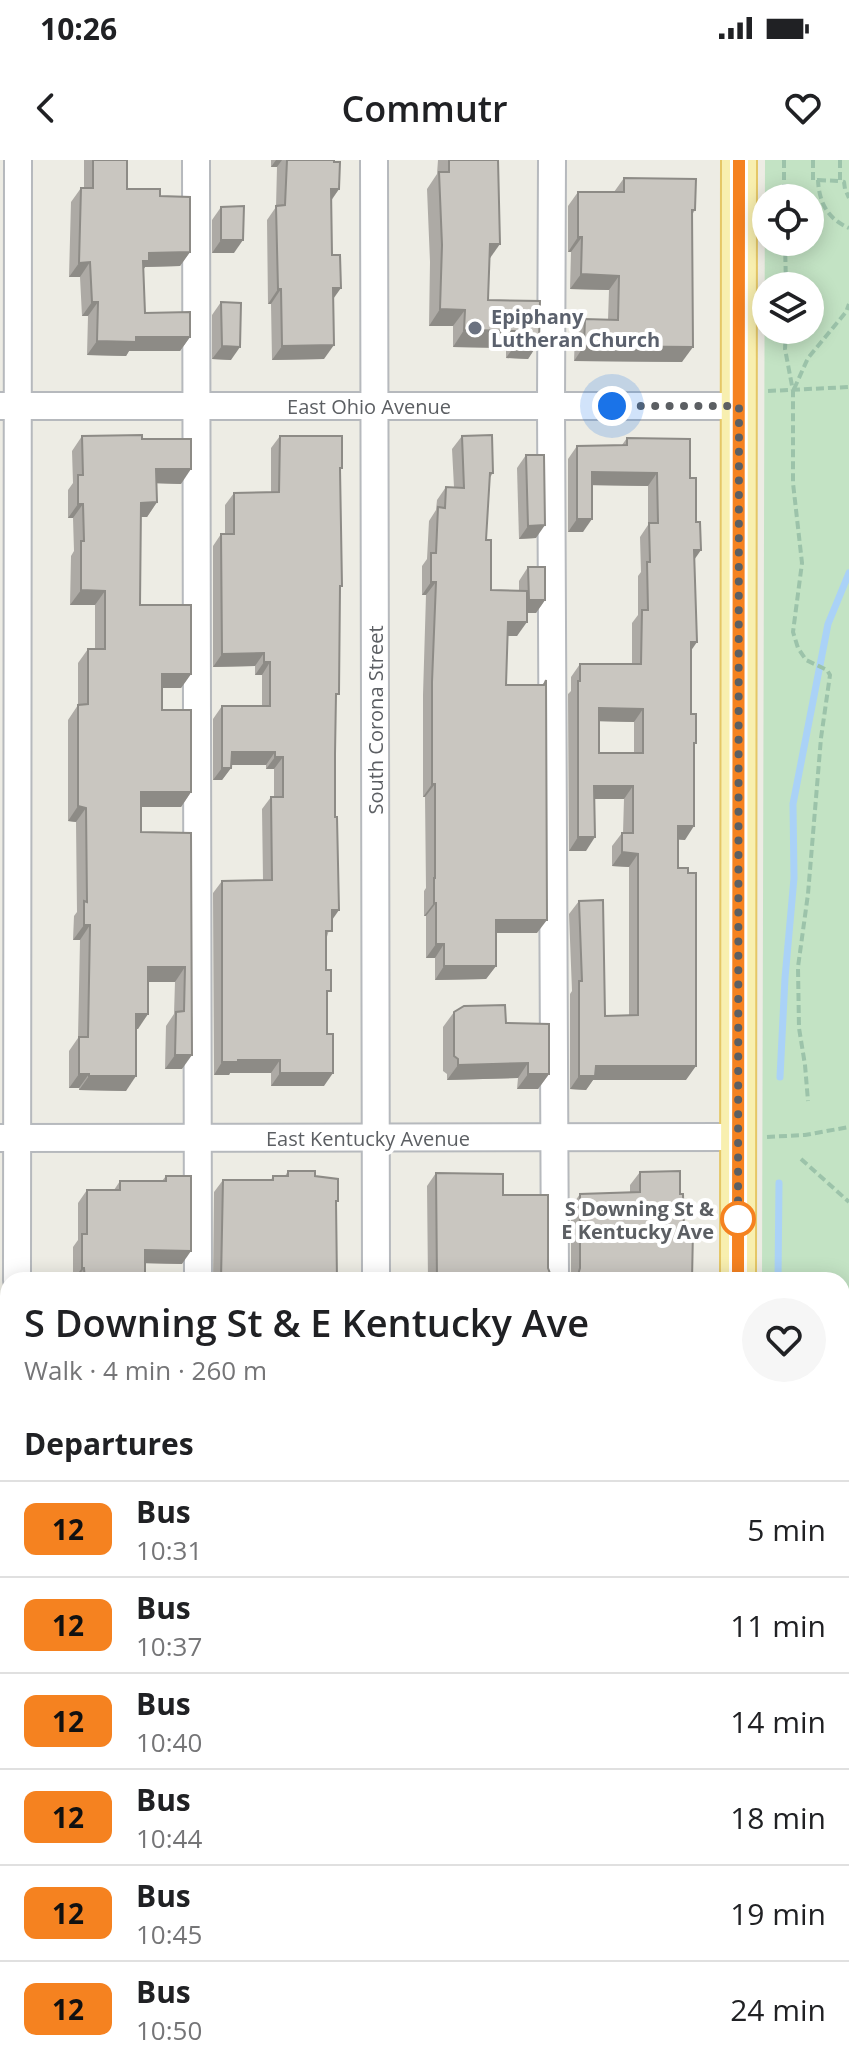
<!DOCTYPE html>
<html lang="en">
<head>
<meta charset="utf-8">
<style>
  :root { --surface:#fff; --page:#f6f6f6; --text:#202124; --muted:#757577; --line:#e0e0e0 }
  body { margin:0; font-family:"Open Sans",sans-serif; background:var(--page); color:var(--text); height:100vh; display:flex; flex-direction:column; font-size:30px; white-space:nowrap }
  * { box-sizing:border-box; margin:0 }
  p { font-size:26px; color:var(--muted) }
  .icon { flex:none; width:44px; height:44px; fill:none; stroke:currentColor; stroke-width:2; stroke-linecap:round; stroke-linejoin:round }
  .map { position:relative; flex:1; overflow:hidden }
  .side { position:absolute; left:0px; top:1112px; width:850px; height:800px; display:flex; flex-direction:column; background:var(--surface); border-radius:24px 24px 0 0; box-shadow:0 4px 20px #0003 }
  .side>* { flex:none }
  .badge { padding:0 16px; border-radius:12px; font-size:28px; line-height:52px }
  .buttons { position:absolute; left:752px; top:24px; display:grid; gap:16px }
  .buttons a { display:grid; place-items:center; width:72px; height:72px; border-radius:50%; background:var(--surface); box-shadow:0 4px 20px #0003; font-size:40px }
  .you { position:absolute; width:40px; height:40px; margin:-20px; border:6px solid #fff; border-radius:50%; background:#1a73e8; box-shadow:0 0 0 12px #1a73e833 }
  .map>.badge { position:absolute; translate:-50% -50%; box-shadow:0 0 0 4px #fff }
  h2 { padding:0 24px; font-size:30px; line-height:72px }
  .round { display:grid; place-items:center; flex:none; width:84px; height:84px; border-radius:42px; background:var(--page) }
  .overview { display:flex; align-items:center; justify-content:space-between; height:136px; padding:0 24px }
  h1 { font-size:38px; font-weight:600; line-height:60px }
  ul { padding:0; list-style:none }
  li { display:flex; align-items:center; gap:24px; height:96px; padding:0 24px; border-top:2px solid var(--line) }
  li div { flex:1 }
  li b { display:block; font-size:30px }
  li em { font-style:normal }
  li .badge { min-width:88px; font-weight:700; text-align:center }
  .status { display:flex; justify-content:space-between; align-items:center; height:56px; padding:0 40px; background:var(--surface); direction:ltr }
  .status svg { height:22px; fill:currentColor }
  header { display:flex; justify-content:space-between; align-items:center; height:104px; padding:0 24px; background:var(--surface); font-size:36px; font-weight:600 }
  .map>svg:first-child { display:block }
  .green { fill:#c3e3c4; fill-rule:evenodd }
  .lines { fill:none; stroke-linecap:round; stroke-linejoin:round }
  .stream { stroke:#aad2f7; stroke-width:7 }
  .minor-casing { stroke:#b6b9bd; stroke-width:30 }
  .major-casing { stroke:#e5c766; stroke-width:38 }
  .path { stroke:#9cc3aa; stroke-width:4; stroke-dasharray:8 4; stroke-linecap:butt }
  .minor { stroke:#fff; stroke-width:26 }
  .major { stroke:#f8efaf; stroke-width:34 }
  .wall { fill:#adaaa5; fill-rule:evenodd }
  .shaded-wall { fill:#8d8b86 }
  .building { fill:#c9c6c0; stroke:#8d8b86; stroke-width:2; fill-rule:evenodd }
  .line-casing { stroke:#fff; stroke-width:18 }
  .line { stroke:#f58220; stroke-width:12 }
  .walk { stroke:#5c5f63; stroke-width:8; stroke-dasharray:0 14.4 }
  .worship-dot { fill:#6b7280; stroke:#fff; stroke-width:3 }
  .stop-dot { fill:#fff; stroke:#f58220; stroke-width:4 }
  .labels { text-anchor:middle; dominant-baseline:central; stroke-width:8; stroke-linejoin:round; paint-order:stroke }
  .worship-label { font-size:20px; font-weight:bold; fill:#5b616d; stroke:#fff; text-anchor:start }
  .street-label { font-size:20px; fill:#5c5f63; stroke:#fff }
  .stop-label { font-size:20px; font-weight:bold; fill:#5c5f63; stroke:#fff; text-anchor:end }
</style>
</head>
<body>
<div class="status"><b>10:26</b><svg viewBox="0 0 49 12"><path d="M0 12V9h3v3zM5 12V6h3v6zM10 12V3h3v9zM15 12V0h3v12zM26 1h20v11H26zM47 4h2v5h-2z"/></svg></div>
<header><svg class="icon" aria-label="back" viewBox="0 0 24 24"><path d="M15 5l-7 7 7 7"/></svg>Commutr<svg class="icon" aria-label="heart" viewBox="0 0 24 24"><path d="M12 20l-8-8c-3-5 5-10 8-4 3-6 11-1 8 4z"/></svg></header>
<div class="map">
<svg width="849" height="1912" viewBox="0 0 849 1912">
  <rect width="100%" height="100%" fill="#edece4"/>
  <!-- green -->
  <path class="green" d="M765,0h84v1912h-88v-8h81v-784h-80zM766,38h44v44h-44zM766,126h44v44h-44z"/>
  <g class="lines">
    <!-- stream -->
    <g class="stream">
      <path d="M780,917l5,-99 9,-100 -1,-74 35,-180 21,-51"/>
      <path d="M778,1120l1,-97"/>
      <path d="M842,1885l7,-1"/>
    </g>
    <!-- minor casing -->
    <g class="minor-casing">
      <g id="minor">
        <path d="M196,0l2,1120"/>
        <path d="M374,0l2,1120"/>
        <path d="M552,0l-1,246 4,874"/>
        <path d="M0,246h739"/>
        <path d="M0,978l737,-1"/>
        <path d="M17,1120l1,-1120"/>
        <path d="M0,1681h8"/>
        <path d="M197,1904v8"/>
        <path d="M16,1912v-8"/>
        <path d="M379,1912v-8"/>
        <path d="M554,1912v-8"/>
      </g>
    </g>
    <!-- major casing -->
    <g class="major-casing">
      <g id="major">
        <path d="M738,1120l1,-1120"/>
        <path d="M736,1912v-8"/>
      </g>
    </g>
    <!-- path -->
    <g class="path">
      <path d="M784,0v38"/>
      <path d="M813,0v20h5c1,23 10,39 31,48"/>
      <path d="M840,0v21l4,1 1,7 4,9"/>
      <path d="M818,20l21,1"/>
      <path d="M785,82l1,44"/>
      <path d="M786,170l-1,19 8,42v92l9,80 -9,69 5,16 8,12 21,10 3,5 -9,63 -13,156 -10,73 1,61 6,37 3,36"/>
      <path d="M794,229l14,-31 38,-46 3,-8"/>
      <path d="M768,231l81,-4"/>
      <path d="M767,977l38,-2 44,-8"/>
      <path d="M801,999l48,43"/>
      <path d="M842,1534l7,-29"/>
      <path d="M842,1676l7,-76"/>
      <path d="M842,1791h7"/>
      <path d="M842,1847l2,28 5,29"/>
      <path d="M777,1904v8"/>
      <path d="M836,1904l1,8"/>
    </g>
    <!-- minor -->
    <use href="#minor" class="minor"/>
    <!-- major -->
    <use href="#major" class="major"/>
  </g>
  <!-- wall -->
  <g class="wall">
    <path d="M84,0h43v29l33,7 30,56 -10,14 -35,1 -2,3 2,43 45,24 -10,14h-51l-3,5 -39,-1 1,-39h-6l-2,-39h-11l2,-75 10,-14h3z"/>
    <path d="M271,0h63l5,29 -8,12 2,98 -9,60 -52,1 -1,-56h-3l-1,-84 9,-13 1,-40h-6z"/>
    <path d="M438,0h60l-9,100 -1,40 51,42 -11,17 -22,-1v-10l-53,-1v-21h-24l1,-64 -3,-73 10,-15z"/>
    <path d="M624,18l71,32 -3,5 -10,147 -108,-1 1,-27 10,-15 23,1 1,-30 -39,-1 1,-37h-3v-46l10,-14h36z"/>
    <path d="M221,47l13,46h-22v-33z"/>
    <path d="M221,142l10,58 -19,-1v-44z"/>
    <path d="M82,276l60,3 39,45 -24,-1v19l-10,15h-6l-1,88 51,69 -10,14h-19v22l29,82 -10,15h-40v25l50,1 -9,236h-17l1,-43 8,-12 1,-32h-27v32l-12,15 -10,62 -47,-1v-2h-10v-37l9,-13 2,-98h-7l1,-24 3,-4 -1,-90 -8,-1v-101l10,-15v-42l10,-14h7v-44h-25l1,-49 3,-5 -1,-33h-5v-28l5,-7 -1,-32z"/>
    <path d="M280,276l62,32 -2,2v119l-4,110 -4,221 -6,20 1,56 -3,90h-53v-13h-41l-1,2h-15l-1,-182 9,-12 41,-1 -1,-71 9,-12h3v-28h-8v-4h-35v3l-9,12h-9v-61l9,-13h40v-31h-7v-9l-42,1v-121l8,-12h4v-29l9,-12 37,-1v-44z"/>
    <path d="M462,276l31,37 -4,6 -3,61 5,50 28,1v-10l9,-14 17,33 -9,13h-9l-10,23h-10l-1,49h36l4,-5 -9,253h-41v33l-10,13 -51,1v-22h-9v-42h-2v-25l2,-3 -1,-91h-2v-102l3,-100h-4v-29l5,-7 2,-38 7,-11 1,-10 9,-13h8l-2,-38z"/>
    <path d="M627,278l63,40 5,81 -4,92v63l3,32 -9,94 -7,-1v29l8,212h-93l-7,10 -16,-1v-95l2,-3 -3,-77 10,-13 26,115 24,-1v-148l-17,-1v-20l10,-13h1l1,-34h-29l-9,52h-17l-1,-157 3,-3v-14l9,-13h52v-41l6,-8v-39l3,-4 -1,-35 8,-12v-39l-56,-1 -9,47h-15v-73l9,-13 45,-1zM599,561l35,1v31h-35z"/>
    <path d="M526,295l10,83 -17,1 -2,-71z"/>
    <path d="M454,852l52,11 43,51 -11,15h-21l1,-11 -71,2v-6l-4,-3v-44z"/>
    <path d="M288,1011l27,5 21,29 1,75h-124l1,-88 9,-12h48l2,-4h12z"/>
    <path d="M640,1012l40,22 4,36 8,50h-121v-73l9,-13 50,-2v-7z"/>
    <path d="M436,1013l67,22 45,73 3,8 4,4h-127l-1,-94z"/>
    <path d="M166,1016l16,88 -37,-1v17h-72v-33l5,-7v-37l9,-13h27l6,-9h42z"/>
    <path d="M73,1904h118l5,8h-123z"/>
    <rect x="252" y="1904" width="82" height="8"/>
    <path d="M428,1904h77v8h-79l2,-2z"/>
    <rect x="570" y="1904" width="113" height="8"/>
  </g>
  <!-- shaded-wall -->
  <g class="shaded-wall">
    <path d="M276,0h6l-5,7h-6z"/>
    <path d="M331,29h8l-10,14z"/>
    <path d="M578,77h4l-11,15h-3z"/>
    <path d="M221,80h22l-9,13h-22z"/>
    <path d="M490,84h10l-12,17z"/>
    <path d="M190,92l-10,14 -35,1 -6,9h-6l16,-23z"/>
    <path d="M90,102l-10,15h-11l10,-14z"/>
    <path d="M581,114l38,2 -10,14 -39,-1z"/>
    <path d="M333,128h8l-10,14z"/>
    <path d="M278,129h3l-10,15h-3z"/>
    <path d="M92,142h6l-10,14h-6z"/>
    <path d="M440,149l25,1 -12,16h-24z"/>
    <path d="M464,170l54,1 -12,17 -53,-1z"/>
    <path d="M136,177h54l-10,14h-51l-3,5 -39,-1 10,-14z"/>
    <path d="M518,181l21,1 -11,17 -22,-1z"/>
    <path d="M334,185l-10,14 -52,1 10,-14z"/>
    <path d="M222,186l18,1 -9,13 -19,-1z"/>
    <path d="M584,186l109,1 -11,15 -108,-1z"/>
    <path d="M156,309h35l-10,15 -35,-1z"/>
    <path d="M592,312l65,1 -9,13 -65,-1z"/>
    <path d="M157,342l-10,15h-16l10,-14z"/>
    <path d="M78,344h5l-10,14h-5z"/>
    <path d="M577,359h15l-9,13h-15z"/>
    <path d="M545,365l-9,13 -17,1 9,-13z"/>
    <path d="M694,390h7l-9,13z"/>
    <path d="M431,422h5l-10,13h-4z"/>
    <path d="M81,430l24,1 -10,14h-25z"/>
    <path d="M529,440h16l-9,13h-16z"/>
    <path d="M508,462h19l-10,14h-19z"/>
    <path d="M691,482h6l-9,13z"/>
    <path d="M264,493l-9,13 -42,1 9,-13z"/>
    <path d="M264,502h6l-8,13h-7z"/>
    <path d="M162,514h29l-10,14h-29z"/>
    <path d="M599,548l44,1 -9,13 -45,-1z"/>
    <path d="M232,592h43l-9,13h-43z"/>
    <path d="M275,597h8l-9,12h-8z"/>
    <path d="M222,608h9l-9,12h-9z"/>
    <path d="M432,624h3l-10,13h-2z"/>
    <path d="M594,626h39l-9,13h-39z"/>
    <path d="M141,632h50l-10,15h-51z"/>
    <path d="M78,646l8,2 -10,14 -8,-1z"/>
    <path d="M678,666h16l-9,14 -16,-1z"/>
    <path d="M578,677h17l-9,14h-17z"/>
    <path d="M622,692l16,2 -9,13 -17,-1z"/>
    <path d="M434,743h2l-10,13h-2z"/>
    <path d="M332,750h7l-9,13z"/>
    <path d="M496,760h51l-10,13h-51z"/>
    <path d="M84,765h6l-10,15h-7z"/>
    <path d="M436,784h8l-9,14h-9z"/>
    <path d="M444,806h52l-10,13 -51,1z"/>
    <path d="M148,807h37l-10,15h-37z"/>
    <path d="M136,854h12l-10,15h-12z"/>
    <path d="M175,895h17l-10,14h-17z"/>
    <path d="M238,900h42l-9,13h-41l-1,2h-15l8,-13z"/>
    <path d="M528,903l-10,15 -71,2 11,-15z"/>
    <path d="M596,906h100l-10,14h-93l-7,10 -16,-1 9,-13z"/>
    <path d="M280,913h53l-9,13h-53z"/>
    <path d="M79,914h10l-10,14h-10z"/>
    <path d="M528,914h21l-11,15h-21z"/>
    <path d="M89,916h47l-10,15 -47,-1z"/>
    <path d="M145,1090l46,1 -9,13 -46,-1z"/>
    <path d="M82,1108h2l-8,12h-3z"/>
    <path d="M79,1904h5l-5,8h-6z"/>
  </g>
  <!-- building -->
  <g class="building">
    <path d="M93,0h34v29h33v7l30,1v55l-41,1v8h-6l2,52 45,-1v25h-54v5l-39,-1 1,-39h-6l-2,-40 -11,1 2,-75h12z"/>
    <path d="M287,0h47v2h6l-1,27h-8l1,66h8l1,33h-8l1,57 -52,1 -1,-57h-3l-2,-83 9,-1z"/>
    <path d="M449,0h49l2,84h-10l-2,56 52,1 -1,41 -21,-1v-10l-54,-1 1,-20 -25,-1 2,-64 -3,-73h10z"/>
    <path d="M624,18l72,1 -1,31h-3l1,137 -109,-1 1,-27 33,1 1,-44 -38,-2 1,-37h-4v-45h46z"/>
    <path d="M244,46l-1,34h-22v-33z"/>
    <path d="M221,142l20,1 -1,44 -18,-1z"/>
    <path d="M142,275v4h49v30h-35l1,33 -16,1 -1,102h51v69h-29v36h29v82h-50v40l50,1 1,222h-17l1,-43 8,-1 1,-44h-37v47h-12v62h-47v-2h-10v-37h9l2,-112h-6v-24l3,1 -1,-94 -8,-2v-101l10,-1v-55h17v-58l-24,-1v-49h3l-1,-37h-5v-29h5l-1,-39z"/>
    <path d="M492,275l1,38h-3l-4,67h5v50l36,1v31h-19l-2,63h38l2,-5 1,240h-51v46h-52v-22h-8v-41h-2v-25h1v-94h-3v-102l4,-100h-5v-29h5l2,-46 7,1 1,-21 18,1 -2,-52z"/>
    <path d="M280,276h62v32h-2l2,118h-2l-1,108h-3l-1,60v63h2l2,93h-7v21h-6v39h5v21h-4v43h6v39h-53v-13h-42v2h-16v-181l50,-1 -1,-83h12v-40h-8v-5h-43l-1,16h-9v-62h48v-44h-6v-9l-42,1 -1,-120h13v-41l45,-1z"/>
    <path d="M627,278l63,1v39h6v44h4l1,28h-7l3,92h-6v72h5v29h-2v83h-16v42h10v5h8v193h-100l-1,10h-16v-95h3l-3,-80 24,-1 2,116 33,-1v-161l-16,-2v-19h11v-47h-39l1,51h-17v-156h2v-17h61l1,-54h6l-1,-48h3l-1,-39h9l-1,-50 -65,-1v47h-15v-73l50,-1zM599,548l44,1v44h-44z"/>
    <path d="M526,295h18l1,70 -17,1z"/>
    <path d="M528,407h17v33h-16z"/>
    <path d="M505,845l1,18 43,1v50h-21v-11l-70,2v-6l-4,-3v-44l10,-6z"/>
    <path d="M288,1011h27v5l23,3v22h-2l1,79h-116l2,-100h50v-4h15z"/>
    <path d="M680,1011v23h3l1,36h9l-1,50h-119l5,-5 2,-7v-74l60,-2v-20z"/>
    <path d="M436,1013l67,1v21h45v73l3,8 4,4h-118z"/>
    <path d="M166,1016h25v75l-46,-1v30h-60l-1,-12h-2v-34h5v-44h33v-9h46z"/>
    <path d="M87,1904h104l5,8h-109z"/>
    <path d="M220,1904l1,8h-7z"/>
    <rect x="261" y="1904" width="73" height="8"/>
    <rect x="434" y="1904" width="71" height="8"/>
    <path d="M577,1904h106v8h-107z"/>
  </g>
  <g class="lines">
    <!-- line casing -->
    <g class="line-casing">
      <path id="line" d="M738,1120l1,-1120"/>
    </g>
    <!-- line -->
    <use href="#line" class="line"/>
    <!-- walk -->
    <path class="walk" d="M612,246h127l-1,813"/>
  </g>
  <!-- markers -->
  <circle class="worship-dot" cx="475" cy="168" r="8"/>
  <circle class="stop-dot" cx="738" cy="1059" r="16"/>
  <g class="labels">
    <!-- worship labels -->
    <g class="worship-label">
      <text x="491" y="156">Epiphany<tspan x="491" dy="23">Lutheran Church</tspan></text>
    </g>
    <!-- street labels -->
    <g class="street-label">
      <text x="369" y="246">East Ohio Avenue</text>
      <text transform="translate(375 560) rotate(-90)">South Corona Street</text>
      <text x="368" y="978">East Kentucky Avenue</text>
    </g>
    <!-- stop labels -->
    <g class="stop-label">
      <text x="714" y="1048">S Downing St &amp;<tspan x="714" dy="23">E Kentucky Ave</tspan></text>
    </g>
  </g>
</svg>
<div class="buttons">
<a><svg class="icon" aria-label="locate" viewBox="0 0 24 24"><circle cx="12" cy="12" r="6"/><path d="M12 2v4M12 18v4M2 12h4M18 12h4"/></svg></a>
<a><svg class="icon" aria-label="layers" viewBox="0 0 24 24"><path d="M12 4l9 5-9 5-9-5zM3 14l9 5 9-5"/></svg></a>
</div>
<div class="you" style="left:612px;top:246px"></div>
<section class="side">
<div class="overview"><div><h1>S Downing St &amp; E Kentucky Ave</h1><p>Walk · 4 min · 260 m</p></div><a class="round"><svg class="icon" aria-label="heart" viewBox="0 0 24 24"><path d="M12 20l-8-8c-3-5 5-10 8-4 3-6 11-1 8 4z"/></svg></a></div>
<h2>Departures</h2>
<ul>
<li><span class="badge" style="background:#f58220;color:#111">12</span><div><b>Bus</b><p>10:31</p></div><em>5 min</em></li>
<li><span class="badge" style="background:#f58220;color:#111">12</span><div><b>Bus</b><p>10:37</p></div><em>11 min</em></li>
<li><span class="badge" style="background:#f58220;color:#111">12</span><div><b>Bus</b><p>10:40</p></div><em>14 min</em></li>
<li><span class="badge" style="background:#f58220;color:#111">12</span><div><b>Bus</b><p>10:44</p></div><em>18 min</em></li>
<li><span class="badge" style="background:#f58220;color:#111">12</span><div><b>Bus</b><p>10:45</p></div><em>19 min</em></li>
<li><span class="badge" style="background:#f58220;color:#111">12</span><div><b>Bus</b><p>10:50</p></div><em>24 min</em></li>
</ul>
</section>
</div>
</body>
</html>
